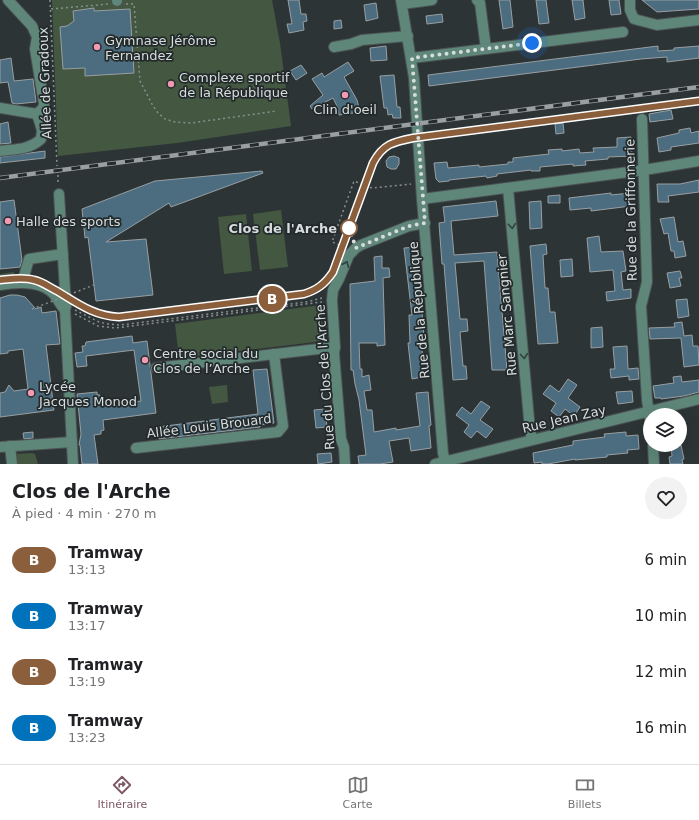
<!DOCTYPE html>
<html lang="fr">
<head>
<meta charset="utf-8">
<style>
  :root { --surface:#fff; --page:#f2f2f2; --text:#202124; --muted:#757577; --line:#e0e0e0; --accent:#7e5764 }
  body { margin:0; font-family:"DejaVu Sans",sans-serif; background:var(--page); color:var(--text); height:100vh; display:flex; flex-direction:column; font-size:15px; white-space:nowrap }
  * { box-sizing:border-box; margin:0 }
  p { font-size:13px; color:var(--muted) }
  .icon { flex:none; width:22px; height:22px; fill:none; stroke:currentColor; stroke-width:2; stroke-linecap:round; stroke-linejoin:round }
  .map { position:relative; height:464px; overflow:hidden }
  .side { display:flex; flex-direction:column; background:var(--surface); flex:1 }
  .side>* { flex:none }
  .badge { padding:0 8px; border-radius:13px; font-size:14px; line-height:26px }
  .fabs { position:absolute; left:643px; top:408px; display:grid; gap:8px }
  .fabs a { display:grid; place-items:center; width:44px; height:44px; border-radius:50%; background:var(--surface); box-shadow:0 4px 16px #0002; font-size:20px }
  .you { position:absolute; width:20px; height:20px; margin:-10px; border:3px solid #fff; border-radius:50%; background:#1a73e8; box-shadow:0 0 0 6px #1a73e833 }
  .map>.badge { position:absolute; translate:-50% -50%; box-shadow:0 0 0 2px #fff }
  .round { display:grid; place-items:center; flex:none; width:42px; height:42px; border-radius:21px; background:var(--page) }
  .headline { display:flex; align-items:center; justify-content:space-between; height:68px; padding:0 12px }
  h1 { font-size:19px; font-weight:700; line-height:30px }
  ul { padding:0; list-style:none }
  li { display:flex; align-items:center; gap:12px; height:56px; padding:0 12px }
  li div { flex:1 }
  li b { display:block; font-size:15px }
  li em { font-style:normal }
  li .badge { min-width:44px; font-weight:700; text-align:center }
  .tabs { display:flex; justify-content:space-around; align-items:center; height:56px; border-top:1px solid var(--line); background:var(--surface); font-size:11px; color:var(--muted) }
  .tabs a { display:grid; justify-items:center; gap:2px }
  .tabs .on { color:var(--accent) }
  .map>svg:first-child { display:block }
  .green { fill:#445741 }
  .building { fill:#4c6c80; stroke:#989fa3 }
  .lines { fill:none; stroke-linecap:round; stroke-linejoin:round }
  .minor-casing { stroke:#4c5253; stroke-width:12 }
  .path { stroke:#898f90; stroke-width:1.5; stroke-dasharray:2 3; stroke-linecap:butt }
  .minor { stroke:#5e8679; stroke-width:10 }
  .tram { stroke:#9aa0a1; stroke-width:1 }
  .rail-casing { stroke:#9aa0a1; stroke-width:4.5 }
  .rail { stroke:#232a2b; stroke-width:3; stroke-dasharray:9; stroke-linecap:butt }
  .path-bridge { stroke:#898f90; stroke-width:1.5; stroke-dasharray:2 3; stroke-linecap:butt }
  .oneway { stroke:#32413e }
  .line-casing { stroke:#fff; stroke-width:9 }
  .line { stroke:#8b5e3c; stroke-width:6 }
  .walk { stroke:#d7dcdd; stroke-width:4; stroke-dasharray:0 7.2 }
  .poi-dot { fill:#f19ab2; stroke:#232a2b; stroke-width:1.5 }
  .stop-dot { fill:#fff; stroke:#8b5e3c; stroke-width:2 }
  .labels { text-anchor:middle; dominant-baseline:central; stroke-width:3.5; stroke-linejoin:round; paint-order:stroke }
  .poi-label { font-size:13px; fill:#d7dcdd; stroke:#232a2b; text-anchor:start }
  .street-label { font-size:13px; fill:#d7dcdd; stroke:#232a2b }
  .stop-label { font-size:13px; font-weight:bold; fill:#d7dcdd; stroke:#232a2b; text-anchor:end }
</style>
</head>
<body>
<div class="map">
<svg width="699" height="464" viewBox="0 0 699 464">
  <rect width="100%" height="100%" fill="#2d3435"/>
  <!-- green -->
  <g class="green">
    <path d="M52,0h220l8,43 11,83 -114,17 -119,13z"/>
    <path d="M281,210l7,57 -28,3 -7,-56z"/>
    <path d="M246,214l6,57 -28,3 -6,-57z"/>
    <path d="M14,272l1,8 -15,2v-8z"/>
    <path d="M321,305l3,36 -145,17 -4,-34z"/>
    <path d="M227,385l1,17 -16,2 -3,-17z"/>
    <path d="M32,453l3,1 3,10h-24l2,-10z"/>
  </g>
  <!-- building -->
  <g class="building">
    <path d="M288,0h11l2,14h5l1,7 -4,1 1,8 -15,3 -2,-9h5z"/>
    <path d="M499,0h11l3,27 -10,2z"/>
    <path d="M536,0h10l3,23 -10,1z"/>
    <path d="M572,0h11l2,18 -10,2z"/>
    <path d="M609,0h10l2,14 -10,1z"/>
    <path d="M642,0h57v9l-42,3z"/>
    <path d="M376,3l2,15 -12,3 -2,-16z"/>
    <path d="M94,8v3l36,-2 4,64 -49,3v-8l-22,1 -3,-42 7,-1 7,-5 -1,-10z"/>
    <path d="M442,14l1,8 -16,2 -1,-8z"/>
    <path d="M341,20l1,8 -8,1v-8z"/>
    <path d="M386,46l1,14 -16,1 -1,-13z"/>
    <path d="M658,46v5l16,-1v-2l25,-2v12l-32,4v-5l-26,2 -212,27 -1,-11z"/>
    <path d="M11,58l3,23 19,-2 3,23 -20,2 -4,-1 -4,-21 -8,1v-23z"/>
    <path d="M348,62l6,9 -10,6 13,23 3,12 -21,3 -2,-9 -4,-8 -21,11 -2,-3 13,-11 -11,-16 10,-6 2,4z"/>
    <path d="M301,65l6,8 -11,7 -6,-9z"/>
    <path d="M394,75l3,32h3l1,11h-8l-1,-4 -4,1 -1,-7h-3l-4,-32z"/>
    <path d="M671,110l2,9 -23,3 -1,-8z"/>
    <path d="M8,122l3,21 -11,1v-20z"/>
    <path d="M563,123l1,10 -8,1 -1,-10z"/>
    <path d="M690,128l1,5 8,-2v12l-28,4v3l-12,2 -2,-14 22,-5v-3z"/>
    <path d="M631,137l1,19 -24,1v2l-23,2 1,4 -13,1v-2l-33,3v4h-9v-1l-34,4v2l-10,2 -1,-2 -37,4v1l-10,1 -3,-3 -2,-16 13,-1 1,6 31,-3v2l29,-3v-2h5v-4l36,-4 -1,-4 14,-1v2l17,-2 1,4 14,-1 -1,-4 24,-1v-9z"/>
    <path d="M45,151v7l-45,5v-6z"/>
    <path d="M394,156l5,2v6l-3,5h-5l-4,-2 -1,-6 3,-4z"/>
    <path d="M262,171l1,2 -92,34 -2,-4 -63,39 40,-3 7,56 -57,6 -8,-64 -3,1 -3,-29 73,-28z"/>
    <path d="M699,180v12l-31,4 1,6h-11l-1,-18h23z"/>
    <path d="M611,193v2l19,-2 1,13 -40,5v-3l-21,2 -1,-12z"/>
    <path d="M560,195v8h-12v-7z"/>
    <path d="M14,200l8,60 -2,7 -20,2v-67z"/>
    <path d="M496,201l2,15 -47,5 3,34 43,-3 10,118h-15l-8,-109 -29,2 5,56h7l1,12 -8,1 3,34h3l1,13 -14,1 -9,-116h-2l-3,-41 6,-1 -2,-15z"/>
    <path d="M541,201l1,27 -12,1 -1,-27z"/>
    <path d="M674,217l4,25 5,-1 3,15 -11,2 -1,-7h-3l-3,-18 -4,1 -4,-15z"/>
    <path d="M599,236l2,16 22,-1 3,20 -5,1 2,18 8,-1v9l-24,3 -1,-9 9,-1 -2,-21 -23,2 -3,-34z"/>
    <path d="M546,244l1,10 -4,1 2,33h3l2,24h5l3,31 -20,1 -8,-98z"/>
    <path d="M417,247l7,91 -3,1 3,33h-2l1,5 -11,2 -4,-36h2l-1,-28h3l-8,-67z"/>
    <path d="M382,256v12h7l1,9 -7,1 2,67 -8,1v-3h-18l1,26h2v8l7,-2 2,15 -7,1 3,19h5l2,22 22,-4v2l24,-4 -4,-33 12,-1 3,33 -2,1 2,22 -20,3 -2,-13 -20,3 4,21 -13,2h-21l-1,-8 8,-1 -7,-55 -4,-16 -2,-14h-2l-1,-86 25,-3 -1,-24z"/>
    <path d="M572,259l1,17 -12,1 -1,-17z"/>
    <path d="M680,271l2,7h-3l2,8 -11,2 -3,-15z"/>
    <path d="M10,295h7l8,2 11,12 5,-2 1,6 14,-2 4,33 -14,1 8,65 -54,7v-24l5,-1 4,-7 5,6 14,-2 -5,-40 -15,2v2l-8,1v-56z"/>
    <path d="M687,299l2,17 -11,2 -2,-18z"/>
    <path d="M682,322l2,14 8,-1 1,11h5l1,19 -15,2 -3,-29 -31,1v-1l-1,-10 26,-1 -1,-4z"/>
    <path d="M602,327l1,20 -12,1v-20z"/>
    <path d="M132,336l1,7 14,-2 9,72 -53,7 1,10 -3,1v3l-7,1 4,29h-16l-2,-19h-1l2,-11 -4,-40 20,-2v3h3l2,11 39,-5 -7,-51 -48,6 1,10 -10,1 -2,-14 8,-1 -1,-6h3l1,-4z"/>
    <path d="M627,346l1,23 10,-1 1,11 -10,1v-4l-18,2 -1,-9h5l-2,-22z"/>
    <path d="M267,369l7,54 -14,2v2l-101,12 -1,-12 100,-13 -5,-44z"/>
    <path d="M681,376l1,6 17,-2v12l-15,4 -23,3v-1h-6l-2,-12 21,-3 -1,-6z"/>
    <path d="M568,379l9,6 -9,13 12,9 -6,9 -9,-7 -6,8 -8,-6 5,-8 -13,-9 7,-9 9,7z"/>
    <path d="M632,391l1,11 -15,2 -2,-12z"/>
    <path d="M481,401l9,6 -10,13 13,9 -7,9 -9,-7 -6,7 -7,-6 5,-7 -13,-10 6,-8 9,7z"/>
    <path d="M325,409l2,18 -11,1 -2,-18z"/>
    <path d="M33,432v6l-9,1 -1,-6z"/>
    <path d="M626,432v4l12,-1 1,14 -12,1 1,3 -21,2v2l-32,3v-1l-27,5h-6v-2l-8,1 -1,-10 40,-8v-4l32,-4 -1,-3z"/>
    <path d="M671,445h10l3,14 -2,1 1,4h-13l-1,-7 3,-1z"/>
    <path d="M331,453l1,9 -14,2 -1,-10z"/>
  </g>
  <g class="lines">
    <!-- minor casing -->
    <g class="minor-casing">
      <g id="minor">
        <path d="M117,0v1"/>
        <path d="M401,0l13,78 8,121 21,254 2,8"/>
        <path d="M477,0l3,3 6,46"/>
        <path d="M630,0v10l4,9 23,6 42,-5"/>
        <path d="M402,4l30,-4"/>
        <path d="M334,47l17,-3 11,-4 46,-4"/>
        <path d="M412,58l211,-26"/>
        <path d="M0,108l37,6 6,-6 1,-4 -9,-55 2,-12 -5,-11 -24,-26"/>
        <path d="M642,119l5,163 -6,24 6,94 3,20"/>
        <path d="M0,151c15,-2 29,-1 41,-12l1,-9 -5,-16"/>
        <path d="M508,188l22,242 2,9"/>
        <path d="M59,194l7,112 -1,4"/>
        <path d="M422,199l222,-29 55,-9"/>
        <path d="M22,283l7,-24 34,-5"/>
        <path d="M0,285c18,-3 44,-5 56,12 3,5 5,9 9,13l8,154"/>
        <path d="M156,368l179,-21"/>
        <path d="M653,445l1,19"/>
        <path d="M10,446l2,18"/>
        <path d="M0,447l72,-5"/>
        <path d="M136,448l142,-16 5,-6 -9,-72"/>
        <path d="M345,464l-1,-17 -3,-8 -7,-86 1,-6 -3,-47 1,-10 6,-11 10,-24 7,-7 5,-3 48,-19 16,-3"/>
        <path d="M435,464l264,-65"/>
      </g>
    </g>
    <!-- path -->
    <g class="path">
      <path d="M50,0l7,166"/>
      <path d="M126,4h8l6,77 13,25 5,7 7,6 10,3 16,1 86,-12"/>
      <path d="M51,9l58,-5"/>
      <path d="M58,175v10"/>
      <path d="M344,247l-12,-5 22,-61 18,7 39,-4"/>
      <path d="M75,310l24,12 9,2 12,1 186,-23 16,-4"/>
      <path d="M75,314l23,12 17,2 207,-26"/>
    </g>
    <!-- minor -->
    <use href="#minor" class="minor"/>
    <!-- tram -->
    <path class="tram" d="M0,280c11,-1 23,-3 34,0 9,2 15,7 23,11 20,12 38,25 62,26l185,-23c13,-4 21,-10 29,-22l40,-109c11,-19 20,-21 40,-25l286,-37"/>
    <!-- rail casing -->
    <g class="rail-casing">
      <path id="rail" d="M0,178l699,-91"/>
    </g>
    <!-- rail -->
    <use href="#rail" class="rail"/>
    <!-- path-bridge -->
    <path class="path-bridge" d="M32,309l62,-24"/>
  </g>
  <!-- one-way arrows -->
  <defs><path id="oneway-chevron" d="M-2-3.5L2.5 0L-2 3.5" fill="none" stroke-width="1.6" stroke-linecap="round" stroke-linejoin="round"/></defs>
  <g class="oneway">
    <use href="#oneway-chevron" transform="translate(512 226) rotate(85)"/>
    <use href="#oneway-chevron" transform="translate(346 264) rotate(-67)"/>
    <use href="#oneway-chevron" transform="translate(524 356) rotate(85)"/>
  </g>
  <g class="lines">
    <!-- line casing -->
    <g class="line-casing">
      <path id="line" d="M0,280c11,-1 23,-3 34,0 9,2 15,7 23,11 20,12 37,25 62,26l185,-23c13,-4 21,-10 29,-22l40,-109c10,-19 20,-21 40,-25l286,-37"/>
    </g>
    <!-- line -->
    <use href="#line" class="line"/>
    <!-- walk -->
    <path class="walk" d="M349,228l7,20 53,-22 16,-3 -13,-165 120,-15"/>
  </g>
  <!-- markers -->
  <g class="poi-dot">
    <circle cx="97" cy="47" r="4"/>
    <circle cx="171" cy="84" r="4"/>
    <circle cx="345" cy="95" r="4"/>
    <circle cx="8" cy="221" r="4"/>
    <circle cx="145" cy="360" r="4"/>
    <circle cx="31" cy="393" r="4"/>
  </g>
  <circle class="stop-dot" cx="349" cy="228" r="8"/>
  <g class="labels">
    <!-- poi labels -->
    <g class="poi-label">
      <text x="105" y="40">Gymnase Jérôme<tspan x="105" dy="15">Fernandez</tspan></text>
      <text x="179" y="77">Complexe sportif<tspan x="179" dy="15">de la République</tspan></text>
      <text x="345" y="109" text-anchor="middle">Clin d'oeil</text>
      <text x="16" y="221">Halle des sports</text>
      <text x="153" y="353">Centre social du<tspan x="153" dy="15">Clos de l’Arche</tspan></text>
      <text x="39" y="386">Lycée<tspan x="39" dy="15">Jacques Monod</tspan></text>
    </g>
    <!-- street labels -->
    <g class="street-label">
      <text transform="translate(45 83) rotate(-92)">Allée de Gradoux</text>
      <text transform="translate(631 210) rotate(-91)">Rue de la Griffonnerie</text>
      <text transform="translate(419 310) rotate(-95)">Rue de la République</text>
      <text transform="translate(507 315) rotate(-95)">Rue Marc Sangnier</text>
      <text transform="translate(325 377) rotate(-94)">Rue du Clos de l'Arche</text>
      <text transform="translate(564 419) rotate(-13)">Rue Jean Zay</text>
      <text transform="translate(209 426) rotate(-7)">Allée Louis Brouard</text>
    </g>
    <!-- stop labels -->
    <g class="stop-label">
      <text x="337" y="228">Clos de l'Arche</text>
    </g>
  </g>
</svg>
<div class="fabs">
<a><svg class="icon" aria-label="layers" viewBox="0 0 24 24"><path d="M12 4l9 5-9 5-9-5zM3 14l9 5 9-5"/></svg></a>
</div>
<div class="you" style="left:532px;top:43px"></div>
<b class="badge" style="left:272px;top:299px;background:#8b5e3c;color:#fff">B</b>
</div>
<section class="side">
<div class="headline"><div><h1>Clos de l'Arche</h1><p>À pied · 4 min · 270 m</p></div><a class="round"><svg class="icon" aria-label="heart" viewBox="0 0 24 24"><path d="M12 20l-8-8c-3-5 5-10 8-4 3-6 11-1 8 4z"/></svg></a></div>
<ul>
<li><span class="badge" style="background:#8b5e3c;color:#fff">B</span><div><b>Tramway</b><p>13:13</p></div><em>6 min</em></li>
<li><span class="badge" style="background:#0072bc;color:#fff">B</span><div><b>Tramway</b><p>13:17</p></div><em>10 min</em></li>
<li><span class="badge" style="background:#8b5e3c;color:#fff">B</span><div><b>Tramway</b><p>13:19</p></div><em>12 min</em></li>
<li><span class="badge" style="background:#0072bc;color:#fff">B</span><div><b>Tramway</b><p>13:23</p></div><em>16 min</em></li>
</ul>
</section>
<nav class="tabs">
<a class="on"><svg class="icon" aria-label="directions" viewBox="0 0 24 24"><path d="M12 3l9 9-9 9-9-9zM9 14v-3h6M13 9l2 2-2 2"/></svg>Itinéraire</a>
<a><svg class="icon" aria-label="map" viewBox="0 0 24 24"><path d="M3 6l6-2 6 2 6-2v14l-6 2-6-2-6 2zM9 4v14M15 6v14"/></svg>Carte</a>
<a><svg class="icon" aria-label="tickets" viewBox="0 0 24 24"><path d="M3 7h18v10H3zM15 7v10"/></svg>Billets</a>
</nav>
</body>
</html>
